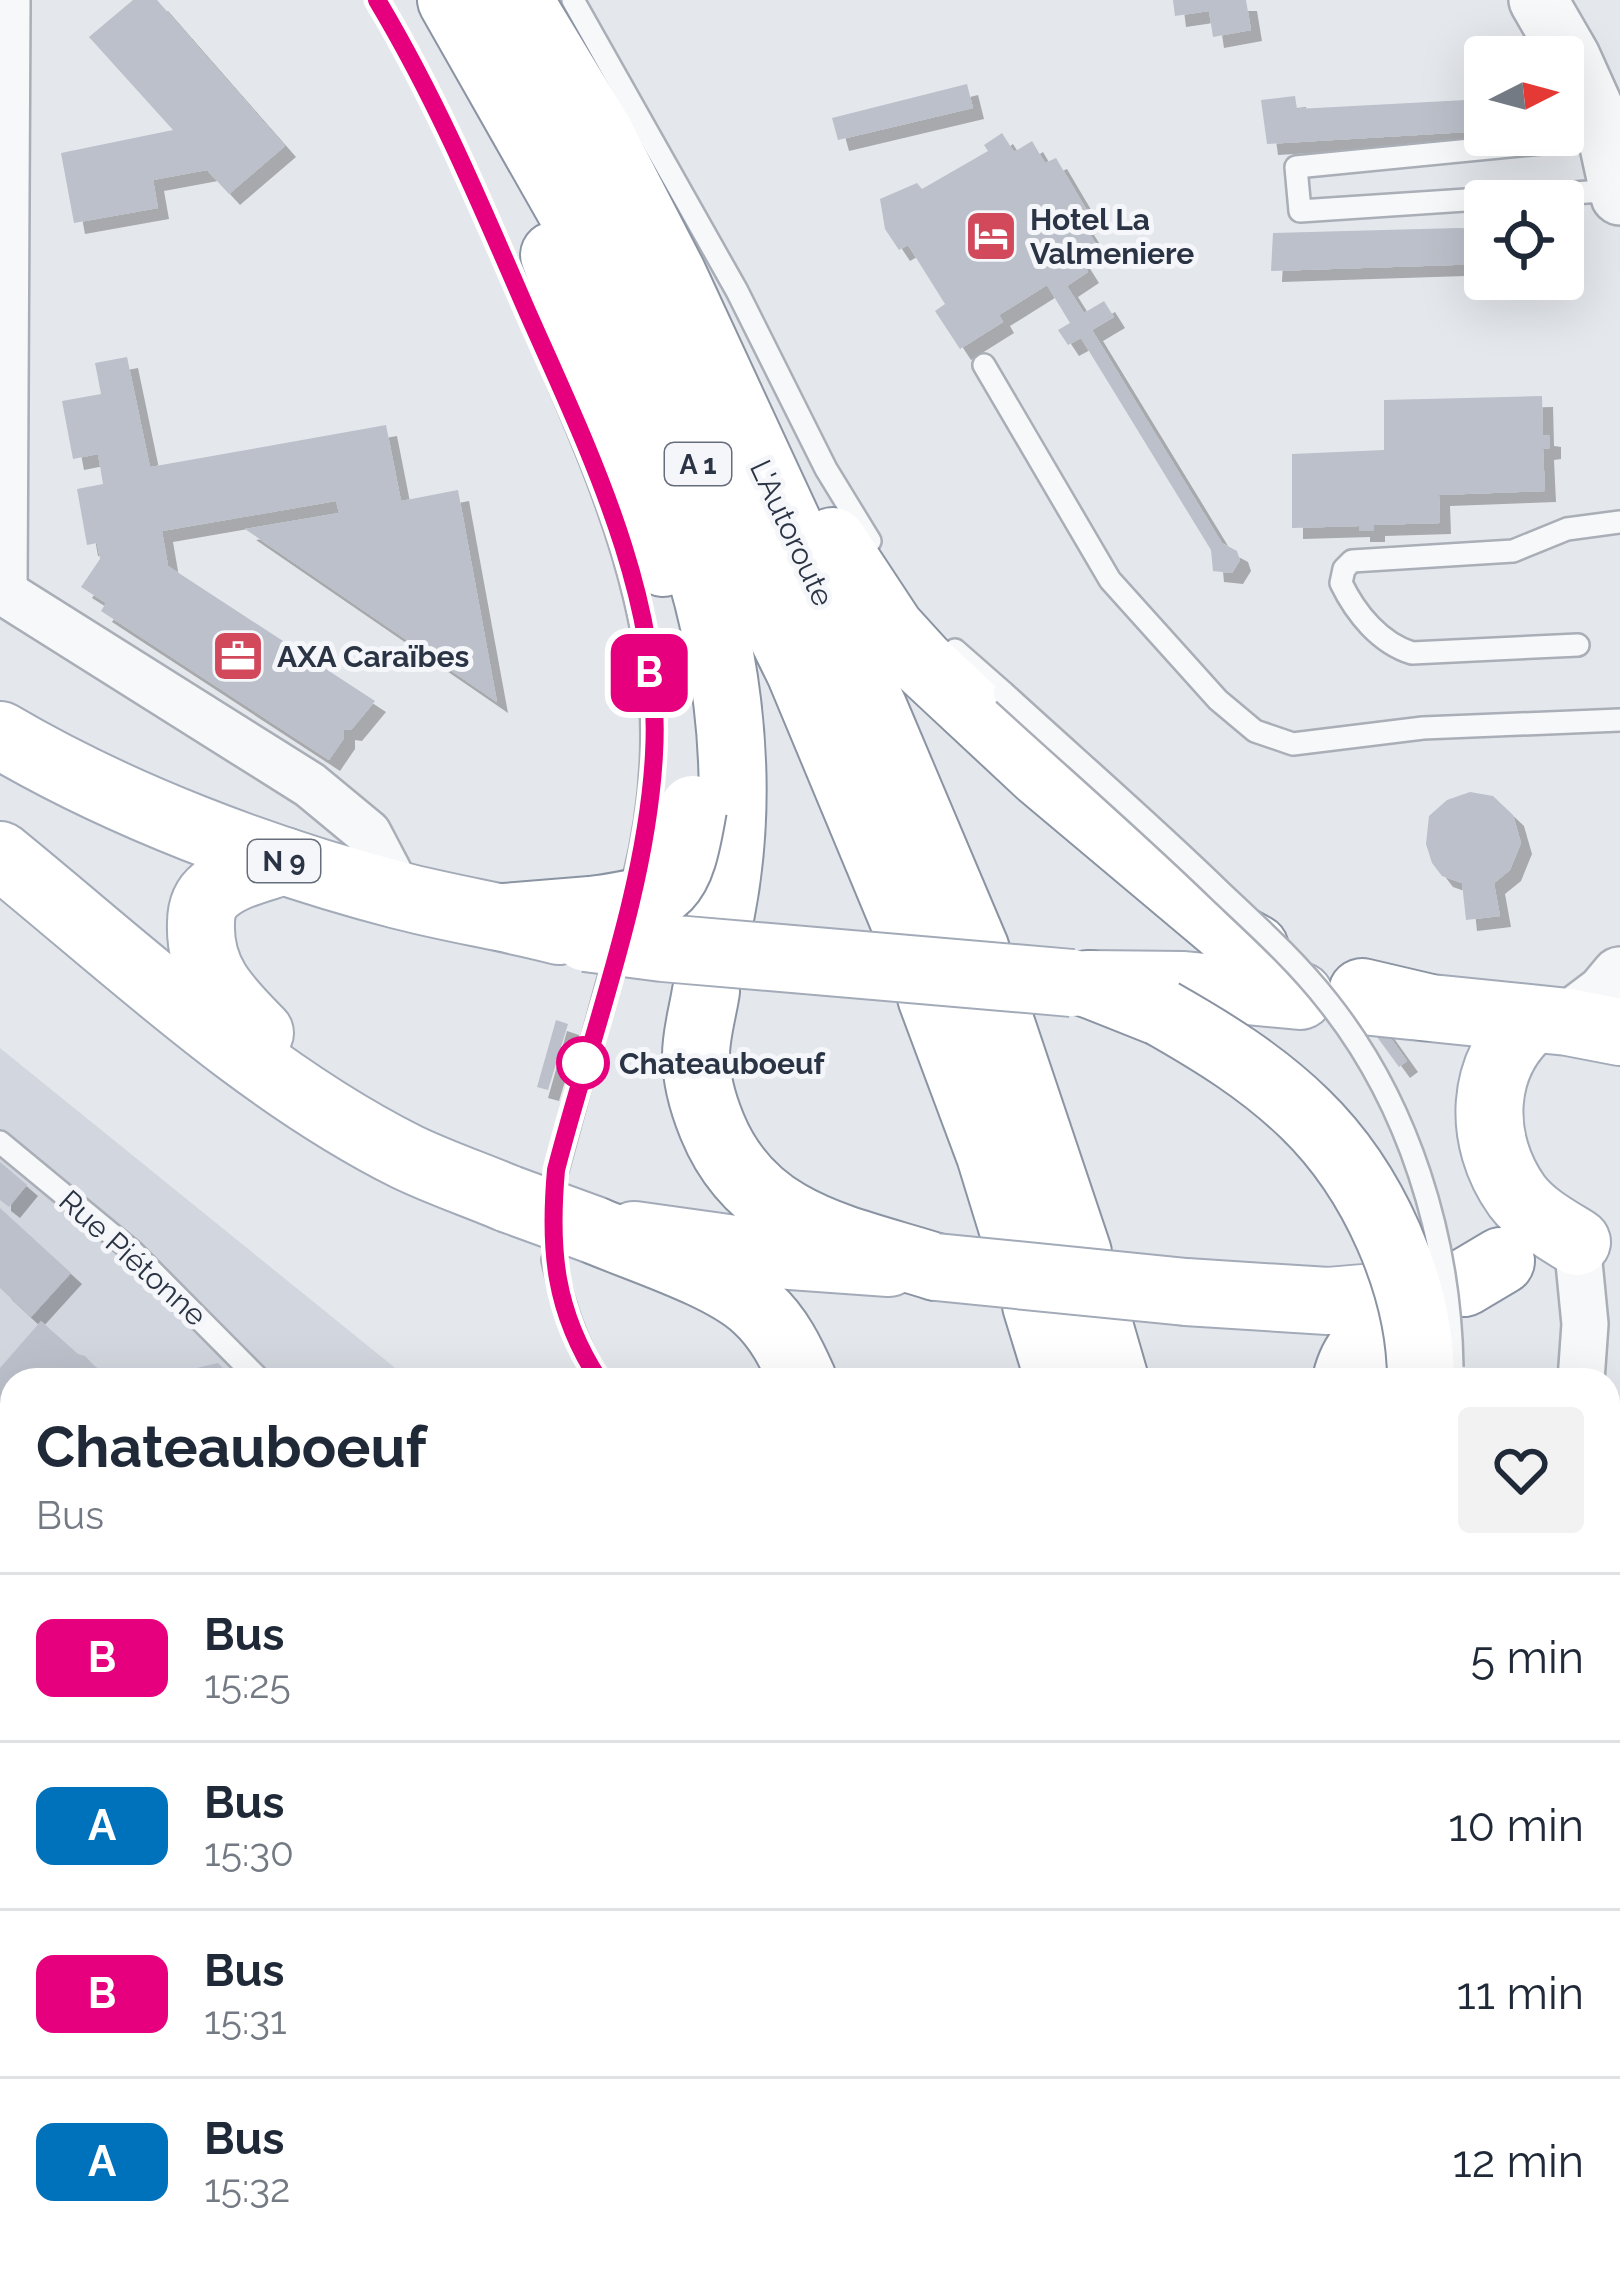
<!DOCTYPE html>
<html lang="fr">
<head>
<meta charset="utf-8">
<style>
  :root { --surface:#fff; --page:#f2f2f3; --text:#1f2937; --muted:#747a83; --line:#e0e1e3 }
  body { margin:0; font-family:Raleway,sans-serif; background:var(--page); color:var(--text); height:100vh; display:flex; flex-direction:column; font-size:45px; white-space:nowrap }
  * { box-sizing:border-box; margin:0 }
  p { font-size:39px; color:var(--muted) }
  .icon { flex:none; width:66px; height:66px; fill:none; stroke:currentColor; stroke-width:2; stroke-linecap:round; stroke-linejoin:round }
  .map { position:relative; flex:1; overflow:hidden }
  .sheet { position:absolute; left:0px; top:1368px; width:1620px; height:903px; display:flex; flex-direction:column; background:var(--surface); border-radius:36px 36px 0 0; box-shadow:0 12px 48px #0002 }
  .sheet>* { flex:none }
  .badge { padding:0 24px; border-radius:18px; font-size:42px; line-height:78px }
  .needle { width:78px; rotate:84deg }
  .tools { position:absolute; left:1464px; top:36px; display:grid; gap:24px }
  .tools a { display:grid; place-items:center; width:120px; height:120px; border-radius:12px; background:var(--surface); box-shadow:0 12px 48px #0002; font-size:60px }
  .map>.badge { position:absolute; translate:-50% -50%; box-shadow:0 0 0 6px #fff }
  .round { display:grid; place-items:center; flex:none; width:126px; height:126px; border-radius:12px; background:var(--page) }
  .summary { display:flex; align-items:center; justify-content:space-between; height:204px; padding:0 36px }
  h1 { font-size:57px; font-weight:700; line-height:90px }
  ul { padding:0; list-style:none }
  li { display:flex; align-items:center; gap:36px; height:168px; padding:0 36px; border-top:3px solid var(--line) }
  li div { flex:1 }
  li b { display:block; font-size:45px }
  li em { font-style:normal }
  li .badge { min-width:132px; font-weight:700; text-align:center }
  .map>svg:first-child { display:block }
  .built { fill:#d2d6de }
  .building { fill:#bbc0ca; filter:url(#shadow) }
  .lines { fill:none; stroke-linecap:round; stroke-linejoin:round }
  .service-casing { stroke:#a9aeb7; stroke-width:26 }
  .minor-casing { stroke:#a9aeb7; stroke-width:50 }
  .tertiary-casing { stroke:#a9aeb7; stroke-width:62 }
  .secondary-casing { stroke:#a9aeb7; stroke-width:68 }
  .primary-casing { stroke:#a3abb8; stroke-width:70 }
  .motorway-casing { stroke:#8b94a3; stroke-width:70 }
  .service { stroke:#f7f8fa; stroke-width:21 }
  .minor { stroke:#f7f8fa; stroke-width:45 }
  .tertiary { stroke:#f7f8fa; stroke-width:57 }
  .secondary { stroke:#fff; stroke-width:63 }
  .primary { stroke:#fff; stroke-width:66 }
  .motorway { stroke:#fff; stroke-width:66 }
  .service-bridge-casing { stroke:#a9aeb7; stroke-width:26; stroke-linecap:butt }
  .primary-bridge-casing { stroke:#a3abb8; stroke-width:70; stroke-linecap:butt }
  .motorway-bridge-casing { stroke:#8b94a3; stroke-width:70; stroke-linecap:butt }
  .service-bridge { stroke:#f7f8fa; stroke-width:21 }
  .primary-bridge { stroke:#fff; stroke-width:66 }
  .motorway-bridge { stroke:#fff; stroke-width:66 }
  .line-casing { stroke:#fff; stroke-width:27 }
  .line { stroke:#e6007e; stroke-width:18 }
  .stop-dot { fill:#fff; stroke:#e6007e; stroke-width:6 }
  .labels { text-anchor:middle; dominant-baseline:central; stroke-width:10; stroke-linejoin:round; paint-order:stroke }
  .shield { fill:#f4f6f9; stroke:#676e7b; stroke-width:3 }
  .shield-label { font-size:27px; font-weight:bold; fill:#2b3445 }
  .poi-label { font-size:30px; font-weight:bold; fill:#2b3445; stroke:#f4f6f9; text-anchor:start }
  .street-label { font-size:30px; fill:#2b3445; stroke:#f4f6f9 }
  .stop-label { font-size:30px; font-weight:bold; fill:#2b3445; stroke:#f4f6f9; text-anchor:start }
</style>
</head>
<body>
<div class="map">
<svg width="1620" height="2269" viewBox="0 0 1620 2269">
  <defs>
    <filter id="shadow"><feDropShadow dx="11" dy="11" stdDeviation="0" flood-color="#0004"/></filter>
  </defs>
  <rect width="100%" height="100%" fill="#e4e7ec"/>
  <!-- built -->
  <path class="built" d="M0,1048l410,332h-398v879h819l1,10h-832z"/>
  <!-- building -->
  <g class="building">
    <path d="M133,0h24l128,146 -56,48 -22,-24 -54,10 5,28 -84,15 -13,-70 112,-23 -84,-93z"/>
    <path d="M1173,0h73l5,30 -38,7 -4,-26 -34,5z"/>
    <path d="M967,84l6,24 -135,32 -6,-22z"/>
    <path d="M1295,96l2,13 188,-10v32l-218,13 -6,-44z"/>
    <path d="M1002,133l12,19 18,-11 13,22 11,-5 36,61 -9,5 13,20 -18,12 10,16 -21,14 17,27 20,-12 10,16 -22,13 130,213 15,8 3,9 -8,13 -19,-2 -2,-21 -130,-212 -13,7 -10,-15 12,-7 -23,-38 -48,30 4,7 -43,27 -25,-38 10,-7 -37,-59 -9,5 -14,-21 -5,-30 37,-16 5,6 66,-38 -4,-6z"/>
    <path d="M1458,228l27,1v35l-214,7 2,-38z"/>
    <path d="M127,357l23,110 236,-42 15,76 57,-11 39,212 -252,-173 94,-16 -3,-12 -174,30 6,35 207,135 -24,29 -7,-1v9l-15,22 -228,-149 5,-8 -25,-16 19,-28 -3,-16 -10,2 -10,-56 26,-5 -5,-30 -25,5 -11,-58 39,-7 -6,-31z"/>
    <path d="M1542,396l1,39 7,1v12l-7,1 2,42 -106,4 1,28 -66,2v6h-15v-5l-67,2v-74l92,-4v-50z"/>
    <path d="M1470,792l23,4 20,19 8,28 -11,27 -16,13 6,33 -34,4 -4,-37 -20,-7 -10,-13 -6,-19 3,-28 18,-16z"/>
    <path d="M1367,1005l40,56 -8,6 -41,-56z"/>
    <path d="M556,1020l12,4 -20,66 -11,-3z"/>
    <path d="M0,1162l27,23 -18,22 -9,-7z"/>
    <path d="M0,1208l71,65 -40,44 -31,-29z"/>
    <path d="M41,1321l37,33 7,2 23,24h-96v151l-12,-12 4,-91 -4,-3v-57z"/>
    <path d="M218,1363l16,17h-80v-2z"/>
    <rect x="1614" y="1547" width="6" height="78"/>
    <path d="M1620,2242v27h-43l-1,-10h32v-16z"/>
  </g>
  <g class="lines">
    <!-- service casing -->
    <g class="service-casing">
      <g id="service">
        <path d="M377,0c58,97 102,199 147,303 84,195 165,358 110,576"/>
        <path d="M573,0l164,291 89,178 44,72"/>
        <path d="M1602,137l-306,30 4,44 318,-21"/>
        <path d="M984,365l126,215 108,120 37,31 38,13 130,-16 197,-8"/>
        <path d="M1578,645l-166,8c-32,-10 -56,-39 -71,-70l3,-14 8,-8 161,-10 54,-22 53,-7"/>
        <path d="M955,650l49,43"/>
        <path d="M0,1142l132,109 128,129"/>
        <path d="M557,1170l52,-191"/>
        <path d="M553,1260c10,43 22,83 46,120"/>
        <path d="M0,1550l12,10"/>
        <path d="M1608,1816h12"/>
      </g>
    </g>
    <!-- minor casing -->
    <g class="minor-casing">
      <g id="minor">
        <path d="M0,590l310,195 58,48 33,63"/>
        <path d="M4,592l3,-592"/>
        <path d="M1577,1242l8,82 -4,56"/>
        <path d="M1608,1986l12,69"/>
        <path d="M234,2259l24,10"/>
        <path d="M394,2269l7,-10"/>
      </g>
    </g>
    <!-- tertiary casing -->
    <g class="tertiary-casing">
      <g id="tertiary">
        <path d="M1538,0l33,57 36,80 13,59"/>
        <path d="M1568,1022l37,-28 15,-18"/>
      </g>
    </g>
    <!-- secondary casing -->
    <g class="secondary-casing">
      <g id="secondary">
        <path d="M0,2141l12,29"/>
        <path d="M48,2259l3,10"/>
      </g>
    </g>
    <!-- primary casing -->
    <g class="primary-casing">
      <g id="primary">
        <path d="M0,735c119,70 264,125 398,160 53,14 108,22 161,36"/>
        <path d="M0,855c129,105 257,227 407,302 33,16 69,28 102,42"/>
        <path d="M1088,984l96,1 116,11"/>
        <path d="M1372,1002l196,20 52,10"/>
        <path d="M1533,1019c-54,44 -56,121 -16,177 15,20 39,33 60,46"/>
        <path d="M260,1033c-33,-34 -61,-60 -59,-110 0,-13 4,-25 14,-33 19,-16 46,-21 69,-29"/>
        <path d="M634,1235l143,20 112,8"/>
        <path d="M1186,1292l142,9 59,-5"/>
      </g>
    </g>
    <!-- motorway casing -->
    <g class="motorway-casing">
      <g id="motorway">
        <path d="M451,0l133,234 216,438 113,271"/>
        <path d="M519,0l80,132 74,143 201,434 102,241"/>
        <path d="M554,255l109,308"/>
        <path d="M675,498c51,130 73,277 46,415"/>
        <path d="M833,541l58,88 31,34 119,111 194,163 20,11"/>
        <path d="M504,917l87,-7"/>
        <path d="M1089,984l73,29"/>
        <path d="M706,991c-3,20 -10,43 -10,64 0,24 7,49 16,71 40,99 132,112 224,141"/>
        <path d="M1362,992l64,15"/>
        <path d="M931,997l59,158 28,91"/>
        <path d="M993,1000l85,253"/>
        <path d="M594,1230c47,20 128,45 163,78 22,20 34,45 46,72"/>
        <path d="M1464,1283l37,-22"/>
        <path d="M1036,1305l23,75"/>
        <path d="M1095,1311l20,69"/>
        <path d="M1346,1380c8,-32 21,-39 48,-56"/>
        <path d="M1184,2259l2,10"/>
        <path d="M1295,2259l1,10"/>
        <path d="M1346,2259v10"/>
      </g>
    </g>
    <!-- service -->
    <use href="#service" class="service"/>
    <!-- minor -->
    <use href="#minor" class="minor"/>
    <!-- tertiary -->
    <use href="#tertiary" class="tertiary"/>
    <!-- secondary -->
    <use href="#secondary" class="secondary"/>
    <!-- primary -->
    <use href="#primary" class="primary"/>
    <!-- motorway -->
    <use href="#motorway" class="motorway"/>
    <!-- service-bridge casing -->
    <g class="service-bridge-casing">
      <path id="service-bridge" d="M1004,693c72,66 146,130 216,198 37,35 76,70 108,111 81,102 122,236 124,365"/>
    </g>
    <!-- primary-bridge casing -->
    <g class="primary-bridge-casing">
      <g id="primary-bridge">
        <path d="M586,938l77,10 409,35"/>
        <path d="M509,1199l85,31"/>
        <path d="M936,1267l250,25"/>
      </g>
    </g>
    <!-- motorway-bridge casing -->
    <g class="motorway-bridge-casing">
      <g id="motorway-bridge">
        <path d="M591,910c81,-10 88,-20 102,-101"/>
        <path d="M1162,1013c51,29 100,59 143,101 68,66 116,172 116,266"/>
      </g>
    </g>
    <!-- service-bridge -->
    <use href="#service-bridge" class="service-bridge"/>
    <!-- primary-bridge -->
    <use href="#primary-bridge" class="primary-bridge"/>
    <!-- motorway-bridge -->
    <use href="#motorway-bridge" class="motorway-bridge"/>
  </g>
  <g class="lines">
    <!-- line casing -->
    <g class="line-casing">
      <path id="line" d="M377,0c60,100 104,205 150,311 61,138 136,288 127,443 -7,136 -64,283 -98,416 -7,79 -2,141 43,210"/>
    </g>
    <!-- line -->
    <use href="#line" class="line"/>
  </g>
  <!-- icons -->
  <defs>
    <g id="hotel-square" transform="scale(2.7)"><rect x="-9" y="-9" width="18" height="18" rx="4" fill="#d1495b" stroke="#f4f6f9"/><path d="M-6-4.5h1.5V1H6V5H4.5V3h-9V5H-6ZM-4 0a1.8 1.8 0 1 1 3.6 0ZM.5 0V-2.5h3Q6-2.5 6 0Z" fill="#fff"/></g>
    <g id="office-square" transform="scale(2.7)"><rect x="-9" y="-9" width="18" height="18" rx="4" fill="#d1495b" stroke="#f4f6f9"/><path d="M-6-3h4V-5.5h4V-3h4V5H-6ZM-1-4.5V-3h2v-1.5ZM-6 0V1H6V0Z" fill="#fff"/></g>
  </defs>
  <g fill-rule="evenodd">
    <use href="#hotel-square" x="991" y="236"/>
    <use href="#office-square" x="238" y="656"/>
  </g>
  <!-- markers -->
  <circle class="stop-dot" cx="583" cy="1063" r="24"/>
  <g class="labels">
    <!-- shield labels -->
    <g class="shield">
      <rect x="665" y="443" width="66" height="42" rx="9"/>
      <rect x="248" y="840" width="72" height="42" rx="9"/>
    </g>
    <g class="shield-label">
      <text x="698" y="464">A 1</text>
      <text x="284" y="861">N 9</text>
    </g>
    <!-- poi labels -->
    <g class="poi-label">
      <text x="1030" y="219">Hotel La<tspan x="1030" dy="34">Valmeniere</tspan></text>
      <text x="277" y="656">AXA Caraïbes</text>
    </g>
    <!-- street labels -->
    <g class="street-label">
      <text transform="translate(792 533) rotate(65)">L'Autoroute</text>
      <text transform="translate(133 1258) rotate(42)">Rue Piétonne</text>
    </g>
    <!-- stop labels -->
    <g class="stop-label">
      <text x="619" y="1063">Chateauboeuf</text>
    </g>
  </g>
</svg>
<div class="tools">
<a><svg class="needle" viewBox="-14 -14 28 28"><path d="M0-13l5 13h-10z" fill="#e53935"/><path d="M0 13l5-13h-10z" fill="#747a83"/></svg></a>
<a><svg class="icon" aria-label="locate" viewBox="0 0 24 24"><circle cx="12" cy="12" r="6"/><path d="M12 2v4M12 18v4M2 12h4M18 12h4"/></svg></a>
</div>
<b class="badge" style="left:649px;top:673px;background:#e6007e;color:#fff">B</b>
<section class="sheet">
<div class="summary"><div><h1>Chateauboeuf</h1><p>Bus</p></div><a class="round"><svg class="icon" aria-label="heart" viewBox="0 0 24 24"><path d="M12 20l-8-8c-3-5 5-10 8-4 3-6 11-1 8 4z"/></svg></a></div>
<ul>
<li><span class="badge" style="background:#e6007e;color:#fff">B</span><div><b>Bus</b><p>15:25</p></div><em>5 min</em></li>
<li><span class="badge" style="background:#0072bc;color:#fff">A</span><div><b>Bus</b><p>15:30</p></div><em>10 min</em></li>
<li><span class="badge" style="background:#e6007e;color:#fff">B</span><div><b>Bus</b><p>15:31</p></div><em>11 min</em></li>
<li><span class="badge" style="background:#0072bc;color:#fff">A</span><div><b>Bus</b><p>15:32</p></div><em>12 min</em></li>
</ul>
</section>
</div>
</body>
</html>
